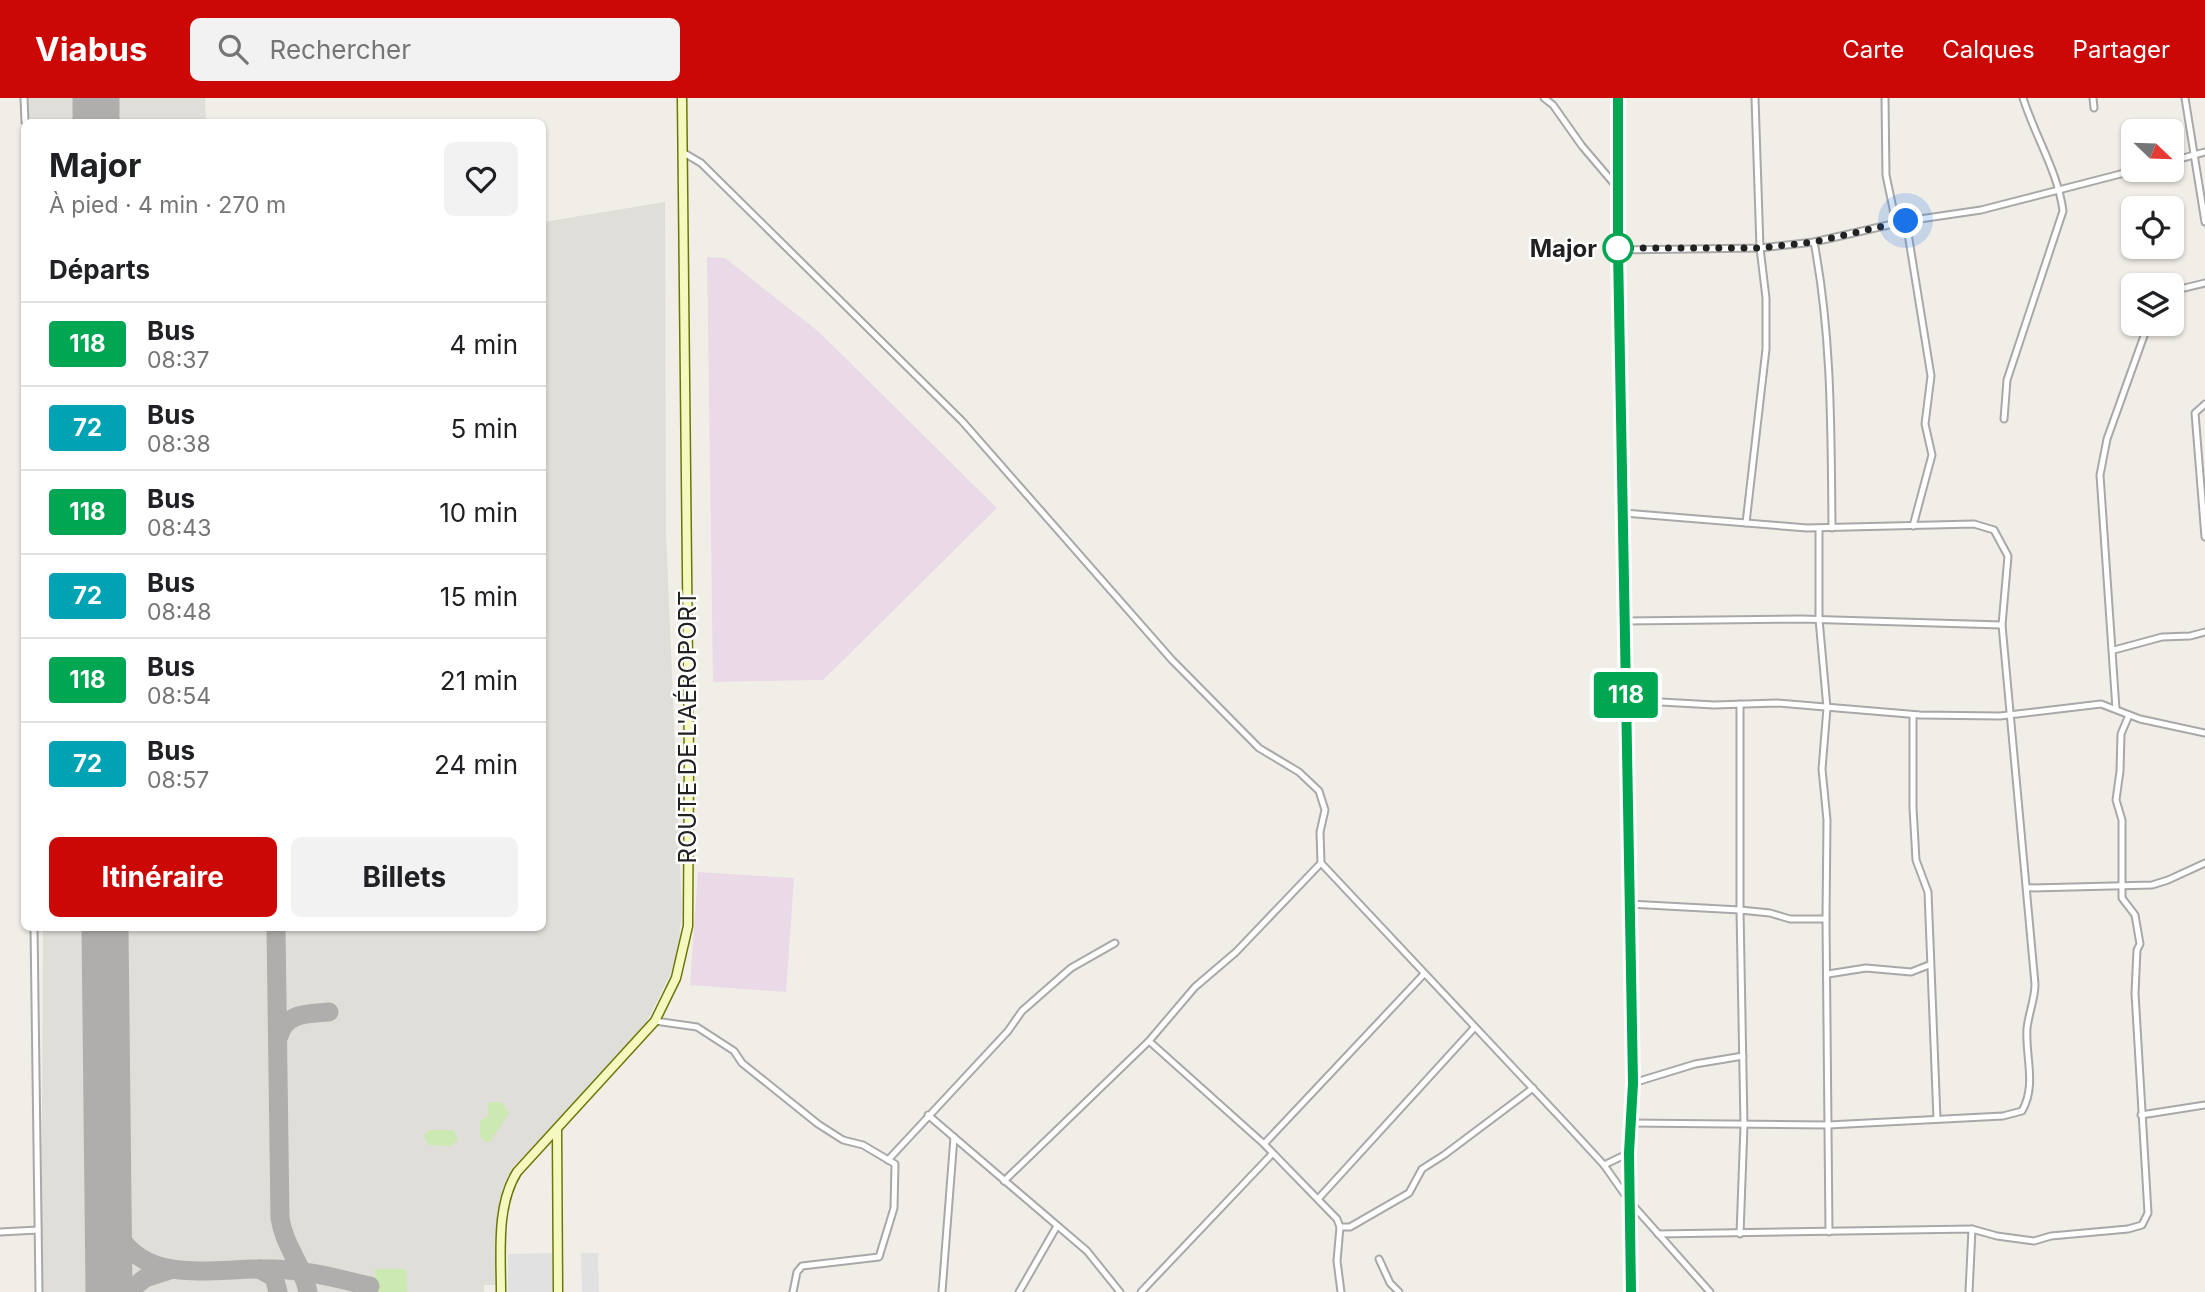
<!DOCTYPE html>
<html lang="fr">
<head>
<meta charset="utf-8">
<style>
  :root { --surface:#fff; --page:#f2f2f2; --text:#202124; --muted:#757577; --line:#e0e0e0; --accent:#cc0806 }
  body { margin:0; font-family:Inter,sans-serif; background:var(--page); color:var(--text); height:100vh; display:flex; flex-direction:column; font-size:26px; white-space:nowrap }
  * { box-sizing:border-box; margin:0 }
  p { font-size:23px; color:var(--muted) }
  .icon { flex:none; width:38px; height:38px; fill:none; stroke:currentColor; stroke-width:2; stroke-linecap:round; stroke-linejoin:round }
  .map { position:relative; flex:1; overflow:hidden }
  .panel { position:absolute; left:21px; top:21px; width:525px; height:812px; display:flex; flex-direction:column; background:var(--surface); border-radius:10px; box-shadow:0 2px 5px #0004 }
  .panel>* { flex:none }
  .badge { padding:0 14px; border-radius:5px; font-size:24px; line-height:46px }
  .needle { width:46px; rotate:113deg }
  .buttons { position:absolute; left:2121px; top:21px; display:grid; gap:14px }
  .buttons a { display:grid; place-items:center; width:63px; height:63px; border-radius:10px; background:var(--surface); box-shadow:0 2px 5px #0004; font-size:35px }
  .you { position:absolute; width:35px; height:35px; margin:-18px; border:5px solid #fff; border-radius:50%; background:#1a73e8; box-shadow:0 0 0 10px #1a73e833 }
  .map>.badge { position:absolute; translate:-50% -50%; box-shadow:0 0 0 4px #fff }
  h2 { padding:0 28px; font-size:26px; line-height:63px }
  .round { display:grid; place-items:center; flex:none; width:74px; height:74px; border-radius:10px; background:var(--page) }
  .head { display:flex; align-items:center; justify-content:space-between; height:119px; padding:0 28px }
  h1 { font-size:33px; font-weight:700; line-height:52px }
  .button { display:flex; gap:14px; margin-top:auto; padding:14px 28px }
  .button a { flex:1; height:80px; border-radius:10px; background:var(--accent); color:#fff; font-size:28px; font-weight:700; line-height:80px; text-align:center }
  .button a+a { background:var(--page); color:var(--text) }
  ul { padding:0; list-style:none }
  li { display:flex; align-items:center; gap:21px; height:84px; padding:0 28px; border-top:2px solid var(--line) }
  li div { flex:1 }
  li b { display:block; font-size:26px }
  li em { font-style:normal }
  li .badge { min-width:77px; font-weight:700; text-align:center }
  header { display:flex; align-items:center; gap:42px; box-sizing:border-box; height:98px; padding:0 35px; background:var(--accent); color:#fff }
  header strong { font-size:33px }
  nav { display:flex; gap:38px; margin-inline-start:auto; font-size:24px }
  .search { width:490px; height:63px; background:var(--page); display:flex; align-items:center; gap:18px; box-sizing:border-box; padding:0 24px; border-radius:10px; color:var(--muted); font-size:26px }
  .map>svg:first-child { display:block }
  .industrial { fill:#eadae7 }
  .airport { fill:#e0ded9 }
  .grass { fill:#cbe9b0 }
  .parking { fill:#e1e1e1 }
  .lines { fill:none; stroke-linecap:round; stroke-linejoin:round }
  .taxiway { stroke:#b0aeac; stroke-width:19 }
  .runway { stroke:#b0aeac; stroke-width:47 }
  .minor-casing { stroke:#a8a8a8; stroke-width:9 }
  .secondary-casing { stroke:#6b7808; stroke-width:11 }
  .trunk-casing { stroke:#d72d65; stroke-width:13 }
  .minor { stroke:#fff; stroke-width:5 }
  .secondary { stroke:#f5f8bf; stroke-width:8 }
  .trunk { stroke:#f0b4a2; stroke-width:10 }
  .line-casing { stroke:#fff; stroke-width:16 }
  .line { stroke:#00a651; stroke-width:10 }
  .walk { stroke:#212121; stroke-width:7; stroke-dasharray:0 12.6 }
  .stop-dot { fill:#fff; stroke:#00a651; stroke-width:3.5 }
  .labels { text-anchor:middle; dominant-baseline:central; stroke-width:5; stroke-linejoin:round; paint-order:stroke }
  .stop-label { font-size:24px; font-weight:bold; fill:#212121; stroke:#fff; text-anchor:end }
  .street-label { font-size:24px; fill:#212121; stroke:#fff }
</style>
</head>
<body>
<header>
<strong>Viabus</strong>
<div class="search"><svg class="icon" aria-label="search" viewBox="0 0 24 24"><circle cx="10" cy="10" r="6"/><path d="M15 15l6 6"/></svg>Rechercher</div>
<nav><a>Carte</a><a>Calques</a><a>Partager</a></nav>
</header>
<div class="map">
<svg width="2205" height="1194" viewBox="0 0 2205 1194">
  <rect width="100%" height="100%" fill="#f1eee8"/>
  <!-- industrial -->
  <g class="industrial">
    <path d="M707,159l18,1 94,74 178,176 -174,172 -110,2z"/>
    <path d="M698,774l96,6 -8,114 -96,-7z"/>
  </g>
  <!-- airport -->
  <g class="airport">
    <path d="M26,0h179l1,24h-178z"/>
    <path d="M665,104l1,331 16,377 -4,42 -8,23 -26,52 -43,50 -89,91 -7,14 -6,26v77h-15v7h-443l2,-364h499l1,-706z"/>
  </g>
  <!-- grass -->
  <g class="grass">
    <path d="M488,1004h14l7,11 -18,27 -5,3 -6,-7v-15l8,-5z"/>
    <path d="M429,1032h24l5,9 -7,7 -22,-1 -5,-9z"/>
    <path d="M375,1171h31l1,23h-32z"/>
  </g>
  <!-- parking -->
  <g class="parking">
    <path d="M552,1155v39h-44v-38z"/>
    <path d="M581,1155h17l1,39h-17z"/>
  </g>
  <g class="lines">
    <!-- taxiway -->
    <g class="taxiway">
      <path d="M276,830l4,290c4,28 22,45 28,74"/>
      <path d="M279,938c7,-24 29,-22 50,-24"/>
      <path d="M108,1110c21,84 99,59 166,61 32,1 65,10 96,17"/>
      <path d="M259,1171l15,8 4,15"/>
      <path d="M128,1194l17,-14 25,-8"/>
    </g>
    <!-- runway -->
    <g class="runway">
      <path d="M96,0v24"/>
      <path d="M105,830l4,364"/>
    </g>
    <!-- minor casing -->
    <g class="minor-casing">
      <g id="minor">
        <path d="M24,0l1,24"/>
        <path d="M1544,0l9,7 29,41 34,40"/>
        <path d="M1885,0l1,77 10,48"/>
        <path d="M2093,0l1,10"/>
        <path d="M2185,0l20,124"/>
        <path d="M684,55l17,10 261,258 210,239 87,88 40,24 20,19 6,19 -5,22 1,31 248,264 35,38 26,37 80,90"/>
        <path d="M2172,63l33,-9"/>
        <path d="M1906,123l25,155 -6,48 7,31 -19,71"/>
        <path d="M1814,144c18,94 17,190 18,286"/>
        <path d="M1618,152l142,-2 54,-6 92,-21 75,-11 155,-40"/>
        <path d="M2172,193l33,-8"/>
        <path d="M2205,306l-10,9 10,124"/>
        <path d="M2004,321l3,-39 56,-169c-5,-39 -28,-75 -40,-113"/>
        <path d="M1624,415l183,15 167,-4 20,6 14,26 -6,69 33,359c0,15 -6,28 -8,44 -2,28 10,57 -5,83l-19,5 -175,9 -198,-2"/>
        <path d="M1746,425l20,-174v-51l-6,-50 -5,-150"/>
        <path d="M1819,430v91l8,89 -5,61 5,51 -1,99"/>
        <path d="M1625,523l176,-2 201,6"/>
        <path d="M2114,552l48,-13 28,-1 15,-4"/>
        <path d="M1626,602l88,5 63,-2 143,12 80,1 101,-12 39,15 65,14"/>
        <path d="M1740,606v206l4,216 -4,108"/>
        <path d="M2116,611l-16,-234 7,-36 38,-106 -1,-9"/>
        <path d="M1913,617v93l3,52 12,32 9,227"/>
        <path d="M2027,790l125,-3 16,-5 37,-17"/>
        <path d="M1629,806l111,6 30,3 20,6h36l3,313"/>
        <path d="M34,830l5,364"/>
        <path d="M1828,876l38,-6 45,4 18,-7"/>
        <path d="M655,923l42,6 37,24 8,12 76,61 25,16 20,5 32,19 -1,44 -15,49 -77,9 -5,6 -4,20"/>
        <path d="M1149,943l115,103 73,75 3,8 -3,34 4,31"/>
        <path d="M1633,985l62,-19 48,-8"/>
        <path d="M928,1017l159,136 33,41"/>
        <path d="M2141,1017l64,-10"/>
        <path d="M1264,1046l160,-170"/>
        <path d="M888,1062l120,-129 14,-20 49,-43 44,-25"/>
        <path d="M1604,1067l25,-12"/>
        <path d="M1004,1083l145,-140 46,-54 41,-35 85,-89"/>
        <path d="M1318,1101l156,-171"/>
        <path d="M1340,1129h10l59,-34 13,-24 22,-14 89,-67"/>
        <path d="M0,1134l38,-2"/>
        <path d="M1658,1136l314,-5 25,7 37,5 17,-5 77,-7 14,-4 6,-12 -13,-220 2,-43 3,-6 -5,-29 -13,-17v-78l-6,-20 4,-29 1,-37 8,-19"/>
        <path d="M1379,1161l11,24 9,9"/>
        <path d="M942,1194l12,-155"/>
        <path d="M1019,1194l38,-66"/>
        <path d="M1141,1194l131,-138"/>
        <path d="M1969,1194l3,-63"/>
      </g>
    </g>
    <!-- secondary casing -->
    <g class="secondary-casing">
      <g id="secondary">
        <path d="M557,1032l1,162"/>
        <path d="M501,1194c0,-40 -5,-86 16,-120l138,-151 21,-43 12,-52 1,-167 -7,-661"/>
      </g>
    </g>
    <!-- trunk casing -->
    <g class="trunk-casing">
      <path id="trunk" d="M1618,0v152l15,833 -4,70 2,139"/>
    </g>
    <!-- minor -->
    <use href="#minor" class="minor"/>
    <!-- secondary -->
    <use href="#secondary" class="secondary"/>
    <!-- trunk -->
    <use href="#trunk" class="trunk"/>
  </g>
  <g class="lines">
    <!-- line casing -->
    <g class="line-casing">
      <path id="line" d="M1618,0v152l15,833 -4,70 2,139"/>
    </g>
    <!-- line -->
    <use href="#line" class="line"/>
    <!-- walk -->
    <path class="walk" d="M1618,150h142l54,-6 92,-21"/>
  </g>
  <!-- markers -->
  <circle class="stop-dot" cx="1618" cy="150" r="14"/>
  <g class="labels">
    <!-- stop labels -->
    <g class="stop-label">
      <text x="1597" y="150">Major</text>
    </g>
    <!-- street labels -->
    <g class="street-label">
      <text transform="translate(687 629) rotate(-90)">ROUTE DE L'AÉROPORT</text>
    </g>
  </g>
</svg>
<div class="buttons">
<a><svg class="needle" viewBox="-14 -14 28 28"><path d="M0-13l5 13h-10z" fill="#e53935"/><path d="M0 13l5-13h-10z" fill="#757577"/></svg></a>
<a><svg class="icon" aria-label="locate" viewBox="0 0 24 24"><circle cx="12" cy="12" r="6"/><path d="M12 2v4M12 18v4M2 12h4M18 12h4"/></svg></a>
<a><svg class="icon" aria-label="layers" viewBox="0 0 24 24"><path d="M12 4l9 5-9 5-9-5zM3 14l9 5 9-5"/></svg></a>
</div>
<div class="you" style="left:1906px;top:123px"></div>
<b class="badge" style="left:1626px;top:597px;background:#00a651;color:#fff">118</b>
<section class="panel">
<div class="head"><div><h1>Major</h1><p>À pied · 4 min · 270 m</p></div><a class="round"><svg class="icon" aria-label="heart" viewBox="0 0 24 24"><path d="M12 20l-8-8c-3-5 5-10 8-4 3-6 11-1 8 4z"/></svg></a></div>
<h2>Départs</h2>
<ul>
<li><span class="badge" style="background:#00a651;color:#fff">118</span><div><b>Bus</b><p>08:37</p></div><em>4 min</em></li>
<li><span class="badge" style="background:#00a3b4;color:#fff">72</span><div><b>Bus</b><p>08:38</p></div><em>5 min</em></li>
<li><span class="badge" style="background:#00a651;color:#fff">118</span><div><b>Bus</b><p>08:43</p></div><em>10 min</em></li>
<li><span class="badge" style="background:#00a3b4;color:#fff">72</span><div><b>Bus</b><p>08:48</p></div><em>15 min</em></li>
<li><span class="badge" style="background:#00a651;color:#fff">118</span><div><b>Bus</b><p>08:54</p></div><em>21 min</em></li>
<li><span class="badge" style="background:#00a3b4;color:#fff">72</span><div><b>Bus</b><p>08:57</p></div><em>24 min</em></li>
</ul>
<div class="button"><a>Itinéraire</a><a>Billets</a></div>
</section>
</div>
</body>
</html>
